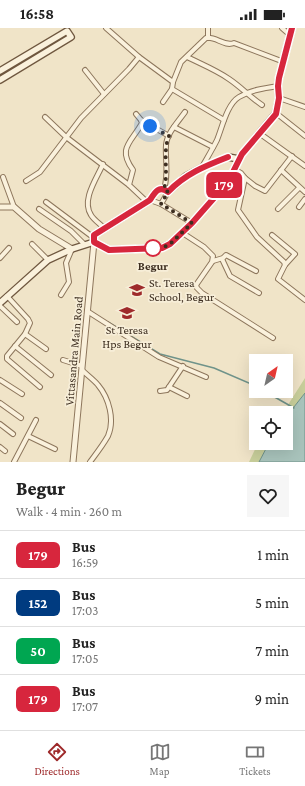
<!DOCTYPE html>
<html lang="en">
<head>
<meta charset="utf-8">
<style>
  :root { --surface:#fff; --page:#f6f6f6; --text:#222; --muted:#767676; --line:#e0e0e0; --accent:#9e2a2b }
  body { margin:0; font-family:"Crimson Pro",serif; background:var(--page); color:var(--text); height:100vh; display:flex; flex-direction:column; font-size:15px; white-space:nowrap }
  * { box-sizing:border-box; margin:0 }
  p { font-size:13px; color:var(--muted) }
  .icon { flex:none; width:22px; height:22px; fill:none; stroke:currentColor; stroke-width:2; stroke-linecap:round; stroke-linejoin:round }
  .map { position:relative; height:434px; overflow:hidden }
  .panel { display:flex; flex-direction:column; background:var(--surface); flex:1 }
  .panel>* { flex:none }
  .badge { padding:0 8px; border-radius:6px; font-size:14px; line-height:26px }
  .needle { width:26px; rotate:34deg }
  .controls { position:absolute; left:249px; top:326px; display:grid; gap:8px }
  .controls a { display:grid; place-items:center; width:44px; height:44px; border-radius:0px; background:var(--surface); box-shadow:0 4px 16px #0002; font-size:20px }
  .you { position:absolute; width:20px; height:20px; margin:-10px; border:3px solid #fff; border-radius:50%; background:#1a73e8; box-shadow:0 0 0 6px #1a73e833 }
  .map>.badge { position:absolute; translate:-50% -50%; box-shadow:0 0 0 2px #fff }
  .round { display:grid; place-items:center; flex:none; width:42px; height:42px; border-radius:0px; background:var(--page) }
  .head { display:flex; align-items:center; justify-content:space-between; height:68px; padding:0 16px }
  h1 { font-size:19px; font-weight:800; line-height:30px }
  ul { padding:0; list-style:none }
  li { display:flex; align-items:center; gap:12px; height:48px; padding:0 16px; border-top:1px solid var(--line) }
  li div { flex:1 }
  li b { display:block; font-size:15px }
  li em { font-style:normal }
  li .badge { min-width:44px; font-weight:700; text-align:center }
  .status { display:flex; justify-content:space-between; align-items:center; height:28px; padding:0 20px; background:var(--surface); direction:ltr }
  .status svg { height:11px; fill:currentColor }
  .dock { display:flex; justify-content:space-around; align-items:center; height:56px; border-top:1px solid var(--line); background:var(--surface); font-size:11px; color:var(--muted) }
  .dock a { display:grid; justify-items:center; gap:2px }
  .dock .current { color:var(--accent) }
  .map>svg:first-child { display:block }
  .green { fill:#c9cf9b }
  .water { fill:#a9c4bc; stroke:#6f938a }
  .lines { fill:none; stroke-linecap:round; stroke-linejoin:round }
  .stream { stroke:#6f938a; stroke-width:1.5 }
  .minor-casing { stroke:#8d765c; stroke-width:6 }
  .tertiary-casing { stroke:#8d765c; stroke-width:7 }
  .secondary-casing { stroke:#6f573f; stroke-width:8 }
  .minor { stroke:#faf1dc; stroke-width:4 }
  .tertiary { stroke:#faf1dc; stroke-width:5 }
  .secondary { stroke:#faf1dc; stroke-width:5.5 }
  .line-casing { stroke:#fff; stroke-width:9 }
  .line { stroke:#d7263d; stroke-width:6 }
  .walk { stroke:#3d2e20; stroke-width:4; stroke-dasharray:0 7.2 }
  .stop-dot { fill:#fff; stroke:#d7263d; stroke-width:2 }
  .labels { text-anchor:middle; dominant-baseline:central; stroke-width:3.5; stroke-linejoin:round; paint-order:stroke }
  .stop-label { font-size:12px; font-weight:bold; fill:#3d2e20; stroke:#f7eed8 }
  .poi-label { font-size:12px; fill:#3d2e20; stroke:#f7eed8; text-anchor:start }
  .street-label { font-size:12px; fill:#3d2e20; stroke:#f7eed8 }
</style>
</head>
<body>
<div class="status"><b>16:58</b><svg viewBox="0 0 49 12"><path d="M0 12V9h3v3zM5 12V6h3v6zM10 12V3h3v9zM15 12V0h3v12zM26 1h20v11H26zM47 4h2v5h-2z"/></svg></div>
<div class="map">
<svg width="305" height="434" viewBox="0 0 305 434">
  <rect width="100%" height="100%" fill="#f0e4c8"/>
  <!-- green -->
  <g class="green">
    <path d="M305,350v15l-19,24v-4h-7l7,-5z"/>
    <path d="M258,415h11l-10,19h-10z"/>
  </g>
  <!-- water -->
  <path class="water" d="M305,365v69h-46l10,-19h17v-26z"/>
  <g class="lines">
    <!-- stream -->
    <g class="stream">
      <path d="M108,294l52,32 54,14 42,18"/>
      <path d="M264,363l30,17"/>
    </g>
    <!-- minor casing -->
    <g class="minor-casing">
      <g id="minor">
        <path d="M106,0l33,29 34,25 -1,7 52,31"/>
        <path d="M208,0v10"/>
        <path d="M282,0l8,7"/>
        <path d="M187,29c14,7 29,13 42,22 12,8 21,18 33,26"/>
        <path d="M85,42l19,24"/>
        <path d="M173,54l8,-20 25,-24c10,-2 18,9 28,5l50,19"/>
        <path d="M279,70l26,9"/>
        <path d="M163,74l9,-13"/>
        <path d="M276,85l29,23"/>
        <path d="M136,86l5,6 1,3c-11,20 -25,25 -9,47l-4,15 18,17"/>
        <path d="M45,89l21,20 63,48"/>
        <path d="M141,92l28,16"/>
        <path d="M174,99l39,20"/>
        <path d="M259,105l46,33"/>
        <path d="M103,136c-6,14 -22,36 -12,51 3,5 9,9 13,13"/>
        <path d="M202,139c5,-9 10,-17 15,-27 5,-12 10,-36 22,-43 12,-7 26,-9 39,-11"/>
        <path d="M234,141l7,4 4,5 -7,32 19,27 27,25 1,3"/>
        <path d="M281,142l24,22"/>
        <path d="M3,149l11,30"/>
        <path d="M245,150l10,8 10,5 27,-35"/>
        <path d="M26,153l14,-9 41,-54 48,-49 10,-12"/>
        <path d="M164,161c5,-15 1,-29 2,-44 1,-12 12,-23 19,-33"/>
        <path d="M150,172l11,4 31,19"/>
        <path d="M46,174l48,36"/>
        <path d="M161,176l7,-12"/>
        <path d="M299,179l6,-8"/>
        <path d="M39,181l32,22 14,14"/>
        <path d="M278,181l21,-21"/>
        <path d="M181,204l23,15 9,9 -1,6 -16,23 1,3 5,5 71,45"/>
        <path d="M272,207l23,19 -10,11 -7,14 27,21"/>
        <path d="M32,216l16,16"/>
        <path d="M0,230l9,-10"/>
        <path d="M222,231l8,17 29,17"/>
        <path d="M213,233l10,-3 3,-3 30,16"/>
        <path d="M61,267l8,-13 -3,-19 6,-14"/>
        <path d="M7,268l21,23 2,4 -5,11 -18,22v3l33,28"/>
        <path d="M0,278l17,16"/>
        <path d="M87,283l72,46 47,20"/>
        <path d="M25,306l21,15"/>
        <path d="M15,318l36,29"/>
        <path d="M63,332l19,6"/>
        <path d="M82,342c5,5 12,10 16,15 11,13 17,35 10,51 -5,9 -12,18 -18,26"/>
        <path d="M0,352l22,14"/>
        <path d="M169,359l18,9"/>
        <path d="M160,363l7,-1 16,-24"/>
        <path d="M0,375l21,15"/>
        <path d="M0,396l13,10"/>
        <path d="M28,408l27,13"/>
        <path d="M0,419l5,4"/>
        <path d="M14,434l22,-42"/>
      </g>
    </g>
    <!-- tertiary casing -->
    <g class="tertiary-casing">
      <g id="tertiary">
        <path d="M0,179h14l25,22 33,20"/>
        <path d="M73,434l21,-220"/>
      </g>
    </g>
    <!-- secondary casing -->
    <g class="secondary-casing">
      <g id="secondary">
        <path d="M0,43l67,-40 4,6 -71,43"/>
        <path d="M94,214l15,8 52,-2 9,-4 22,-21 22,-25 17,-22 11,-22 34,-41 3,-15 -1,-12 1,-8 13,-50"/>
        <path d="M94,214v-7l56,-35c5,-8 9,-15 18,-8l18,-16 15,-8 27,-11 11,2"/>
        <path d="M0,275l48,-43 24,-11 22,-7"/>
      </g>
    </g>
    <!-- minor -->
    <use href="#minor" class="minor"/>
    <!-- tertiary -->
    <use href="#tertiary" class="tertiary"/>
    <!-- secondary -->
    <use href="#secondary" class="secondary"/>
  </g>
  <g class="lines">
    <!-- line casing -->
    <g class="line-casing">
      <path id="line" d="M228,129c-23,9 -43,17 -60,35 -9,-7 -13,0 -18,8l-56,35v7l15,8 53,-2 8,-4 22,-21 22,-25 17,-22 11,-22 34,-40 3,-16 -1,-12 1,-8 13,-50"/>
    </g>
    <!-- line -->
    <use href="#line" class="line"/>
    <!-- walk -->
    <path class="walk" d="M150,98l19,10c-7,17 0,36 -5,53l4,3 -7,12 31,19 -22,21 -8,4h-14h5"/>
  </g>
  <!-- icons -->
  <defs>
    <g id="school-bare" transform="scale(1.2)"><path d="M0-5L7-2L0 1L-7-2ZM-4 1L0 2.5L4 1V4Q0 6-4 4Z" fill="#9e2a2b" stroke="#f7eed8" stroke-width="2.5" paint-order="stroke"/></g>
  </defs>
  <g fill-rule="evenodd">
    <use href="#school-bare" x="137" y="262"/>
    <use href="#school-bare" x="127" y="285"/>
  </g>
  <!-- markers -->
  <circle class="stop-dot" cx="153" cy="220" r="8"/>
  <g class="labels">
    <!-- stop labels -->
    <g class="stop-label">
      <text x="153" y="238">Begur</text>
    </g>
    <!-- poi labels -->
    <g class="poi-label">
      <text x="149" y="255">St. Teresa<tspan x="149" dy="14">School, Begur</tspan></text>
      <text x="127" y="302" text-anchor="middle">St Teresa<tspan x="127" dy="14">Hps Begur</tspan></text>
    </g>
    <!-- street labels -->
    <g class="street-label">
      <text transform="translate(74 323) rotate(-85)">Vittasandra Main Road</text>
    </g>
  </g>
</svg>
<div class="controls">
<a><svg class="needle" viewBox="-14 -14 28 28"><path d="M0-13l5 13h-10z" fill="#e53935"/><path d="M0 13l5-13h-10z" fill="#767676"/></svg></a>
<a><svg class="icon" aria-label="locate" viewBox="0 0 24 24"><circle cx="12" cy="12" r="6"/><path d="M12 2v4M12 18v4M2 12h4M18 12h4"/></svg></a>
</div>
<div class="you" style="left:150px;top:98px"></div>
<b class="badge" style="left:224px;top:157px;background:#d7263d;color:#fff">179</b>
</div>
<section class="panel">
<div class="head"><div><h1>Begur</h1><p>Walk · 4 min · 260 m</p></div><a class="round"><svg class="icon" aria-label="heart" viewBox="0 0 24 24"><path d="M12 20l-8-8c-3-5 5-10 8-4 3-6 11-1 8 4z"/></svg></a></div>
<ul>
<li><span class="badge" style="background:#d7263d;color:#fff">179</span><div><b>Bus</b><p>16:59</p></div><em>1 min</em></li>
<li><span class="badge" style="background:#003b80;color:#fff">152</span><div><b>Bus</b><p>17:03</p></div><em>5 min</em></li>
<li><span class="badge" style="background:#00a651;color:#fff">50</span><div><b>Bus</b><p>17:05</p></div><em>7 min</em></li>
<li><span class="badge" style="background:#d7263d;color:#fff">179</span><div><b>Bus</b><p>17:07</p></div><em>9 min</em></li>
</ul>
</section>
<nav class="dock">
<a class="current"><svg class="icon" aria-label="directions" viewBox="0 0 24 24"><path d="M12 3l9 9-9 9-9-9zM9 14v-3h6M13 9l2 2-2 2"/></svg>Directions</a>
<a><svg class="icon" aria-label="map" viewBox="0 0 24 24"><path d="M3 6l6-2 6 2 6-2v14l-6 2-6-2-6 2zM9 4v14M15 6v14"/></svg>Map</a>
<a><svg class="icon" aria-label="tickets" viewBox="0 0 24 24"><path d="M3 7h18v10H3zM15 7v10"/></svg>Tickets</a>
</nav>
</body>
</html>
